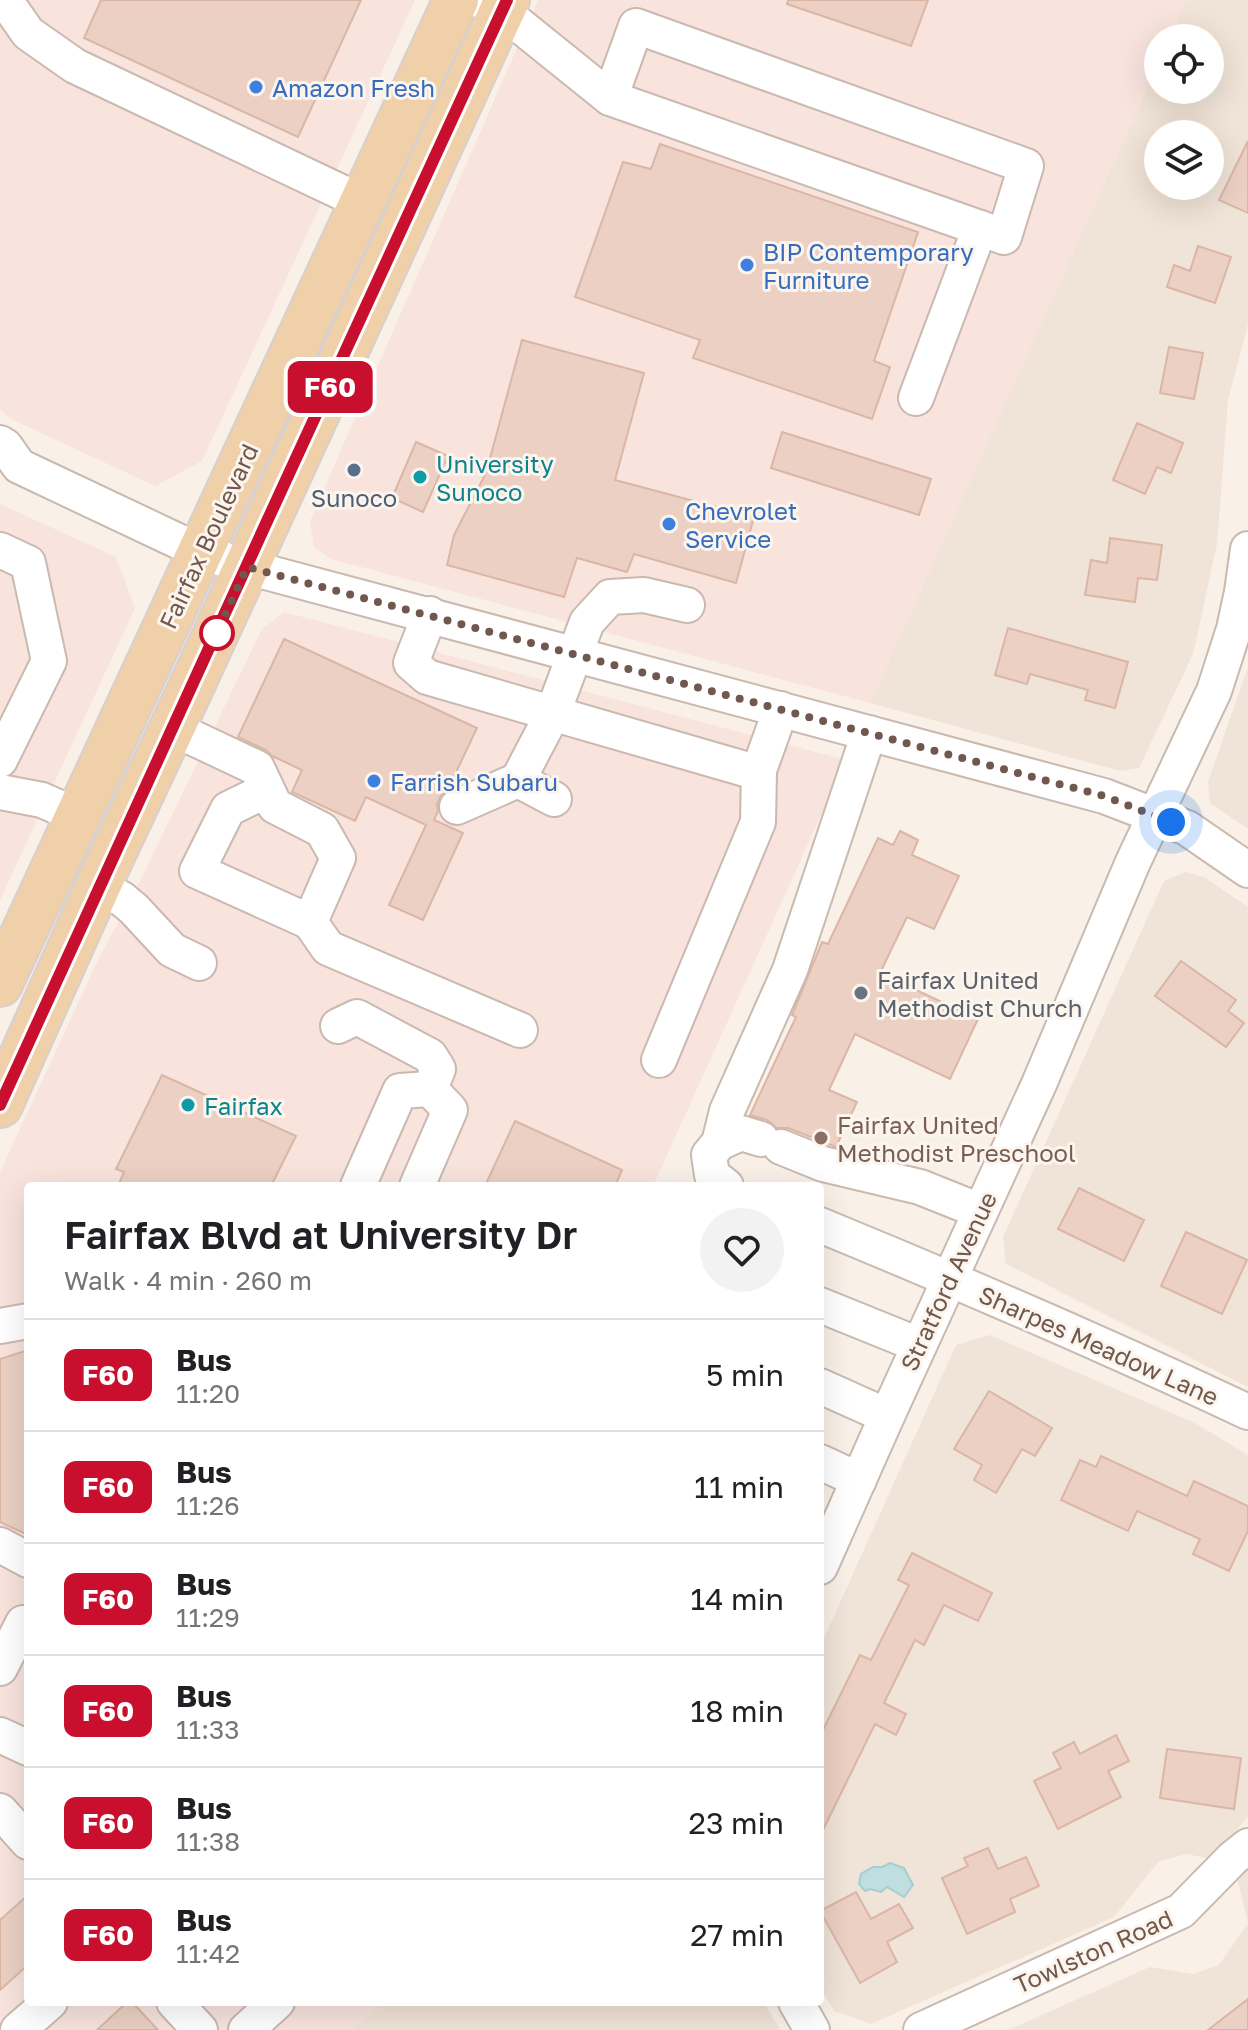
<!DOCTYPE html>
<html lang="en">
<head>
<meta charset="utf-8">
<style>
  :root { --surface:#fff; --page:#f2f2f2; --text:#202124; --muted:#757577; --line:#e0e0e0 }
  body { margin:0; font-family:"Golos Text",sans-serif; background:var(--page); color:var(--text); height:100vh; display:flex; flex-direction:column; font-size:30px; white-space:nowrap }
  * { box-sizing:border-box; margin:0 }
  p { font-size:26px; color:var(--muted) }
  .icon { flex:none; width:44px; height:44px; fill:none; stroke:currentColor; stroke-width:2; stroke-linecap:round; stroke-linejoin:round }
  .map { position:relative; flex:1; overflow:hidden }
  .panel { position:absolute; left:24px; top:1182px; width:800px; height:824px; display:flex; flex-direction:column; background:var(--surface); border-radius:8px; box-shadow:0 8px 32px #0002 }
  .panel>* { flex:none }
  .badge { padding:0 16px; border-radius:12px; font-size:28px; line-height:52px }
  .tools { position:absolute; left:1144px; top:24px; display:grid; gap:16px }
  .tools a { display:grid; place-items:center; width:80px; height:80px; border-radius:50%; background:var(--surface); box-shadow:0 8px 32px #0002; font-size:40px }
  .you { position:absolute; width:40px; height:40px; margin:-20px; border:6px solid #fff; border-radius:50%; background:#1a73e8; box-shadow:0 0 0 12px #1a73e833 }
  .map>.badge { position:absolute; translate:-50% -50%; box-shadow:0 0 0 4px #fff }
  .round { display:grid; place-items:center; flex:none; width:84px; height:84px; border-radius:42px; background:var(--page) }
  .head { display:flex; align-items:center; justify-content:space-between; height:136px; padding:0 40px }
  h1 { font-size:38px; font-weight:600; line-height:60px }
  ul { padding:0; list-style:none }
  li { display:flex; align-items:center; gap:24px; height:112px; padding:0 40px; border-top:2px solid var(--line) }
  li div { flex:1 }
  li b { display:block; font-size:30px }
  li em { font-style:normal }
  li .badge { min-width:88px; font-weight:700; text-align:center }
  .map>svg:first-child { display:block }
  .residential { fill:#f0e3d7; fill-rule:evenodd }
  .commercial { fill:#f8e3dd }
  .water { fill:#bedee0; stroke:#a6cdd1; stroke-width:2 }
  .building { fill:#ebd0c3; stroke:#dbb6a5; stroke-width:2 }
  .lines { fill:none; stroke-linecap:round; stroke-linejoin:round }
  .minor-casing { stroke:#cab9af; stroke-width:38 }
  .major-casing { stroke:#d7d0ce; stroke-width:48 }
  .minor { stroke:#fff; stroke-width:34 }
  .major { stroke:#efd0a9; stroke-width:44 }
  .line-casing { stroke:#fff; stroke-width:18 }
  .line { stroke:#c8102e; stroke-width:12 }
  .walk { stroke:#70584f; stroke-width:8; stroke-dasharray:0 14.4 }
  .shop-dot { fill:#3f7fe0; stroke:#fcf5ed; stroke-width:3 }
  .service-dot { fill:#5c6f8a; stroke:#fcf5ed; stroke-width:3 }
  .culture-dot { fill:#0f9aa8; stroke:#fcf5ed; stroke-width:3 }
  .stop-dot { fill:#fff; stroke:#c8102e; stroke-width:4 }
  .worship-dot { fill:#6b7280; stroke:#fcf5ed; stroke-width:3 }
  .education-dot { fill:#8d6e63; stroke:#fcf5ed; stroke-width:3 }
  .labels { text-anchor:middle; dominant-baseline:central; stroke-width:6; stroke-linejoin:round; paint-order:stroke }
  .shop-label { font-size:24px; fill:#366cbe; stroke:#fcf5ed; text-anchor:start }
  .culture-label { font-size:24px; fill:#0d838f; stroke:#fcf5ed; text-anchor:start }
  .service-label { font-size:24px; fill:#4e5e75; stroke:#fcf5ed }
  .street-label { font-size:24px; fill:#70584f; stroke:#fcf5ed }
  .worship-label { font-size:24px; fill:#5b616d; stroke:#fcf5ed; text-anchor:start }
  .education-label { font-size:24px; fill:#785e54; stroke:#fcf5ed; text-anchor:start }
</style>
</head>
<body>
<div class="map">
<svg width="1248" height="2030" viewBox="0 0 1248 2030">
  <rect width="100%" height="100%" fill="#f9f1e7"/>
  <!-- residential -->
  <g class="residential">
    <path d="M1186,0h62v324l-20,76 -11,144 -24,110 -54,114 -19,3 -250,-68 288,-639v26h52v-52h-41zM1158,134h52v52h-52z"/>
    <path d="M1248,667v162l-38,-26 -2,-21z"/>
    <path d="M1186,872l18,5 44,30v480l-242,-123 -3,-27 161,-356z"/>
    <path d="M990,1335l203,87 55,33v361l-35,43 -27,-5 -28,8 -44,55 -243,107 -37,-13 -14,-24v-340l136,-302z"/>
    <path d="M1248,1865v165h-240l142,-63 43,7 26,-9 29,-42 -11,-45z"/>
    <path d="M384,2002h380l16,28h-428z"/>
  </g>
  <!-- commercial -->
  <g class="commercial">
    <path d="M0,0h415l-213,461 -47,25 -144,-67 -11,-10z"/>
    <path d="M538,0h648l-17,38h-11v26l-288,639 -539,-144 -17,-12 -4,-26z"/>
    <path d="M0,504l116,53 19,51 -135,292z"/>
    <path d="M284,612l562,148 -193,426h-625v816h356l-32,28h-352v-858l96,-208 44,-83 122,-252z"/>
  </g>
  <!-- water -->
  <path class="water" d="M890,1863l14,5 9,17 -9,12 -17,-10 -6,5 -11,-3 -5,2 -6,-7 2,-10 12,-7h9z"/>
  <!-- building -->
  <g class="building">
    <path d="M101,0h260l-63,137 -214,-99z"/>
    <path d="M788,0h140l-17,46 -124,-42z"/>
    <path d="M1248,141v72l-29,-13z"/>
    <path d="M660,144l258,88 -44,129 16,6 -18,52 -179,-61 7,-18 -125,-43 48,-135 28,7z"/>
    <path d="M1198,246l33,11 -16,46 -48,-16 7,-22 16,6z"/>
    <path d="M522,340l122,33 -29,107 139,37 -18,66 -102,-29 -7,18 -50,-14 -13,39 -117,-32 7,-30 32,-62z"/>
    <path d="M1169,347l34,6 -9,46 -34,-6z"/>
    <path d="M1137,423l46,20 -12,30 -14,-6 -12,27 -32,-14z"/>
    <path d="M782,432l149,47 -12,36 -148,-47z"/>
    <path d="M416,442l32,14 -25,56 -31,-14z"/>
    <path d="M1110,538l52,7 -5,35 -19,-2 -3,24 -50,-7 6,-35 16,3z"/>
    <path d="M1008,628l120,34 -13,46 -30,-8 3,-10 -58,-16 -3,10 -32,-9z"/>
    <path d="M284,639l193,89 -29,61 -7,6 -4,9 1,7 -4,9 29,13 -40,87 -34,-15 37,-80 -60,-28 -11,24 -63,-29 10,-22 -30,-14 -6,-6 -28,-13z"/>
    <path d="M900,831l18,9 -6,15 47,21 -25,53 -27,-12 -27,56 98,46 -28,60 -95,-45 -26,56 28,12 -21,45 -48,-19h-11l-10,-8 -17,-5 46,-98 -4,-2 30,-73 6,2 50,-106 15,7z"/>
    <path d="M1181,961l55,39 -8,11 16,12 -18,24 -71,-51z"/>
    <path d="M162,1075l134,61 -25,50h-153l6,-14 -8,-3z"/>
    <path d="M515,1121l107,49 -7,16h-130z"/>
    <path d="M1079,1188l65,32 -20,41 -66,-32z"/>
    <path d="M1186,1232l61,28 -25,54 -61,-28z"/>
    <path d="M28,1350v185l-28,-13v-163z"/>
    <path d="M989,1391l63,37 -17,28 -13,-7 -26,44 -22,-13 8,-15 -28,-16z"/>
    <path d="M1101,1456l86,40 7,-15 54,25v25l-19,40 -36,-17 7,-15 -63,-28 -9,20 -67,-31 19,-40 16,7z"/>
    <path d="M912,1553l80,40 -14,28 -34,-16 -20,40 -9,-5 -31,63 22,11 -10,21 -21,-11 -55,112v-100l40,-81 11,5 38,-75 -11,-5z"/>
    <path d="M1116,1735l13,26 -21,10 13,26 -63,32 -24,-48 27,-13 -8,-15 21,-11 6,12z"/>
    <path d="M1167,1749l74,9 -7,51 -74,-11z"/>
    <path d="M988,1848l10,21 28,-12 13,29 -29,13 5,13 -48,22 -25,-56 26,-12 -4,-8z"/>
    <path d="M856,1892l15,27 28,-15 14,24 -26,14 10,20 -37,21 -40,-72z"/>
    <path d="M28,1895v70l-28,25v-70z"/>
    <path d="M1248,1999v31h-40z"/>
    <path d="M127,2002h5l26,28h-61z"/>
  </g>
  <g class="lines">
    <!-- minor casing -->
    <g class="minor-casing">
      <g id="minor">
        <path d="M5,0l23,33 47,33 287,136"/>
        <path d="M479,0l23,11 108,87 370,130 -64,170"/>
        <path d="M610,98l26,-72 390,140 -22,71 -24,-9"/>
        <path d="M0,443l5,3 14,20 182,86 46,15 857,229 83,32 61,42"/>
        <path d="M0,550l28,13 21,98 -49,99"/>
        <path d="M430,614l-19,49 16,14 318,92 14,1 22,-61"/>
        <path d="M172,728l85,40 18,38 47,24 16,28 -28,64 18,26 192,82"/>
        <path d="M267,790l-39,19 -31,62 113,51"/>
        <path d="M0,792l42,8 36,16"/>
        <path d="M554,799l-36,-19 34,-65 35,-93 23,-25 34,-2 43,10"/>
        <path d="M457,807l61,-27"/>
        <path d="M98,886l24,13 12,10 38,41 27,13"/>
        <path d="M338,1026l19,-9 73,39 8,13 -8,20"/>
        <path d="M659,1060l99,-238 1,-52"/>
        <path d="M719,1143l8,-32 63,-141 79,-237"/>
        <path d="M781,1147l42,17 97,23 60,24"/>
        <path d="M358,1186l42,-95 30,-2"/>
        <path d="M417,1186l33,-76 -20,-21"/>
        <path d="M726,1186l-14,-11 -3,-20 10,-12 22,-10 20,6"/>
        <path d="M820,1225c144,59 287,121 428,187"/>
        <path d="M820,1305l99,40"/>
        <path d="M0,1326l28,-5"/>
        <path d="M820,1386l67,30"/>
        <path d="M820,1462l39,18"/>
        <path d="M0,1545l28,15"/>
        <path d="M820,1567l67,-151 152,-332 94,-222 81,-171 20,-62 8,-37 6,-43"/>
        <path d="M0,1668l23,-45 5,3"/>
        <path d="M0,1735l28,13"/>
        <path d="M0,1811l28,31"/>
        <path d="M174,2002l26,28"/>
        <path d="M796,2002l16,28"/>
        <path d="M18,2030l32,-28"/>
        <path d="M246,2030l31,-28"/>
        <path d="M921,2030l260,-119 52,-53 15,-12"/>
      </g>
    </g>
    <!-- major casing -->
    <g class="major-casing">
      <g id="major">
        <path d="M0,984l456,-984"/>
        <path d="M0,1105l98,-219 90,-192 319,-694"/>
      </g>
    </g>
    <!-- minor -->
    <use href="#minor" class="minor"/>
    <!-- major -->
    <use href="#major" class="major"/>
  </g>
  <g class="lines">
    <!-- line casing -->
    <g class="line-casing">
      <path id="line" d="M0,1105c166,-370 339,-736 507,-1105"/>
    </g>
    <!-- line -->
    <use href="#line" class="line"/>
    <!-- walk -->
    <path class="walk" d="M217,633l-5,10 35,-76 857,229 67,26"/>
  </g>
  <!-- markers -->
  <g class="shop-dot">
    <circle cx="256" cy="87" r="8"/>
    <circle cx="747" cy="265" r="8"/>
    <circle cx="669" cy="524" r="8"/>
    <circle cx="374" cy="781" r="8"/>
  </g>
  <circle class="service-dot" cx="354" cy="470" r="8"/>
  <g class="culture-dot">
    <circle cx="420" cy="477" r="8"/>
    <circle cx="188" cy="1105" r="8"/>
  </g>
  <circle class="stop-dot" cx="217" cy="633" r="16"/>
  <circle class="worship-dot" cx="861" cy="993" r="8"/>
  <circle class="education-dot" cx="821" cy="1138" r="8"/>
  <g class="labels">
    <!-- shop labels -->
    <g class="shop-label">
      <text x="272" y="87">Amazon Fresh</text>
      <text x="763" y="251">BIP Contemporary<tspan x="763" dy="28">Furniture</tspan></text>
      <text x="685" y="510">Chevrolet<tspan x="685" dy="28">Service</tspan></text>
      <text x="390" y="781">Farrish Subaru</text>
    </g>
    <!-- culture labels -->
    <g class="culture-label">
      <text x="436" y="463">University<tspan x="436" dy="28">Sunoco</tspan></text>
      <text x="204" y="1105">Fairfax</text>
    </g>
    <!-- service labels -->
    <g class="service-label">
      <text x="354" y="497">Sunoco</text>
    </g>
    <!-- street labels -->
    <g class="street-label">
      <text transform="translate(208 536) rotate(-65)">Fairfax Boulevard</text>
      <text transform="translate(948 1281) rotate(-65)">Stratford Avenue</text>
      <text transform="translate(1099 1345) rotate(24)">Sharpes Meadow Lane</text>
      <text transform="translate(1093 1951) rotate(-24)">Towlston Road</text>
    </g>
    <!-- worship labels -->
    <g class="worship-label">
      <text x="877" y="979">Fairfax United<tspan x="877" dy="28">Methodist Church</tspan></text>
    </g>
    <!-- education labels -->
    <g class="education-label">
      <text x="837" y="1124">Fairfax United<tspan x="837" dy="28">Methodist Preschool</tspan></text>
    </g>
  </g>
</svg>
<div class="tools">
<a><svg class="icon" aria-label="locate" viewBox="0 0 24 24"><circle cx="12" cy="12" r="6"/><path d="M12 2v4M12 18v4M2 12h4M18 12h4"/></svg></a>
<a><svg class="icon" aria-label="layers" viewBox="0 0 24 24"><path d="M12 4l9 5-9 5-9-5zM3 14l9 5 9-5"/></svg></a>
</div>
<div class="you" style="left:1171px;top:822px"></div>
<b class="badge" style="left:330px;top:387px;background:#c8102e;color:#fff">F60</b>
<section class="panel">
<div class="head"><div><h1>Fairfax Blvd at University Dr</h1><p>Walk · 4 min · 260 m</p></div><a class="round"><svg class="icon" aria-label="heart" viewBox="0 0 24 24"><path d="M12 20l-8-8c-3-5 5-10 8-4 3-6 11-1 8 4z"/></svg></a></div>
<ul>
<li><span class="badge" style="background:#c8102e;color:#fff">F60</span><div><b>Bus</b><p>11:20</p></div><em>5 min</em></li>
<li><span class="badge" style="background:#c8102e;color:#fff">F60</span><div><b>Bus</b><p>11:26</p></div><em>11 min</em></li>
<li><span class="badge" style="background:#c8102e;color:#fff">F60</span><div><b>Bus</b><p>11:29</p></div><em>14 min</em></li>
<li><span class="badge" style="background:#c8102e;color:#fff">F60</span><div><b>Bus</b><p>11:33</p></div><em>18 min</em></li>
<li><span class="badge" style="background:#c8102e;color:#fff">F60</span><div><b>Bus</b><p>11:38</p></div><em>23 min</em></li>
<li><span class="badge" style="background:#c8102e;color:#fff">F60</span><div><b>Bus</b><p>11:42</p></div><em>27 min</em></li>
</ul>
</section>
</div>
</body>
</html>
